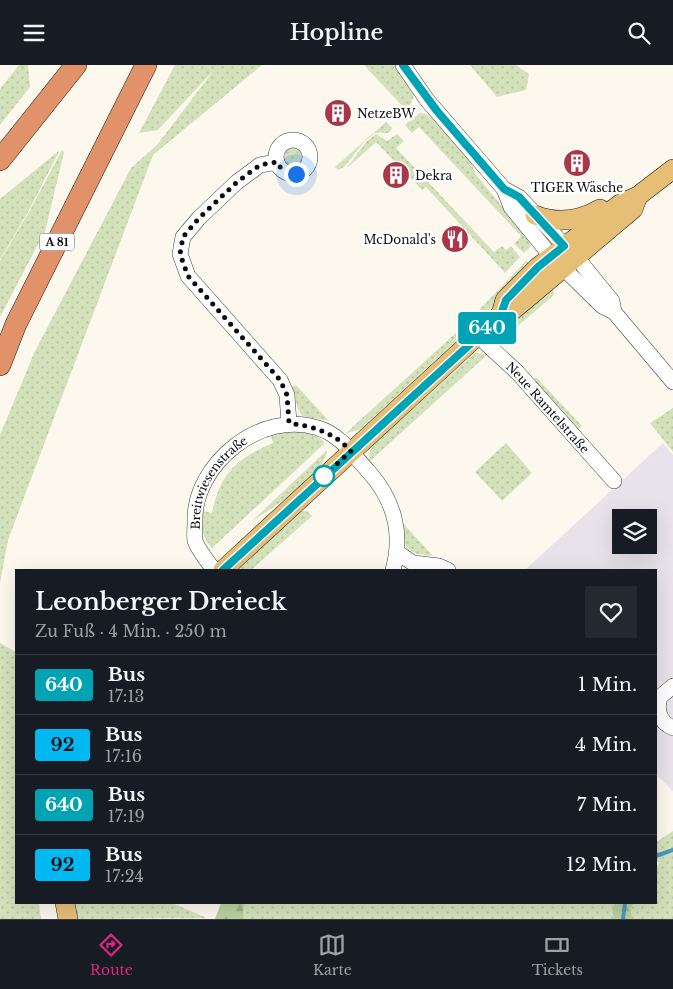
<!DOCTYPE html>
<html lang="de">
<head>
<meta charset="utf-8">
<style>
  :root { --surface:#171b24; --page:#242831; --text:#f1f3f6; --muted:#9ea1a6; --line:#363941; --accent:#db2777 }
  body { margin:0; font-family:"Libre Baskerville",serif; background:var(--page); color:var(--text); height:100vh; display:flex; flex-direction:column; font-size:19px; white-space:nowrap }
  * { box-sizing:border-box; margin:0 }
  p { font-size:16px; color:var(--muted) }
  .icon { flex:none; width:28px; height:28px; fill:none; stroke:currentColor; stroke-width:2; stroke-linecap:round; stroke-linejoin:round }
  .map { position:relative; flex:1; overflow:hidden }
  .drawer { position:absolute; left:15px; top:504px; width:642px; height:335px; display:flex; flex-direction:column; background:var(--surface); border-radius:0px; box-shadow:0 5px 20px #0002 }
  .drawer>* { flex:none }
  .badge { padding:0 10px; border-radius:4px; font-size:18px; line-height:32px }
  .fabs { position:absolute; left:612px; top:444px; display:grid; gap:10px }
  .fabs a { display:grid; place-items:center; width:45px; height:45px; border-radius:0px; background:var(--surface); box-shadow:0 5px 20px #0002; font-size:25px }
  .you { position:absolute; width:25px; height:25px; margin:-12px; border:4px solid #fff; border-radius:50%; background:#1a73e8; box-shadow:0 0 0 8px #1a73e833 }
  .map>.badge { position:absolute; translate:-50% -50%; box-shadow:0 0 0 2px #fff }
  .round { display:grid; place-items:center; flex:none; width:52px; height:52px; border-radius:0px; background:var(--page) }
  .headline { display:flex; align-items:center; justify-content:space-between; height:85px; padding:0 20px }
  h1 { font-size:24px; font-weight:600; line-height:38px }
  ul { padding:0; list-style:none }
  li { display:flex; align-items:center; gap:15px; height:60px; padding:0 20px; border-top:1px solid var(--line) }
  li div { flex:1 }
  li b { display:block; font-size:19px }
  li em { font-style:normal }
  li .badge { min-width:55px; font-weight:700; text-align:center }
  header { display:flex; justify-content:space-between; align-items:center; height:65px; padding:0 20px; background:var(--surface); font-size:22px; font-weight:600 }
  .tabs { display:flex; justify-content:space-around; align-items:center; height:70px; border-top:1px solid var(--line); background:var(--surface); font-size:14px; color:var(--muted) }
  .tabs a { display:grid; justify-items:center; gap:2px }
  .tabs .selected { color:var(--accent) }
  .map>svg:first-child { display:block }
  .industrial { fill:#e8e2ea; fill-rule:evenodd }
  .grass { fill:url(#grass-dots) }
  .forest { fill:url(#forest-firs) }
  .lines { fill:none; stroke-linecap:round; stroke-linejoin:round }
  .stream { stroke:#4a9abb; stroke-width:4 }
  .minor-casing { stroke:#3f3f3f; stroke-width:16 }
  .major-casing { stroke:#1d1d1d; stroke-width:20 }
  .highway-casing { stroke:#1d1d1d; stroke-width:22 }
  .minor { stroke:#fff; stroke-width:15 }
  .major { stroke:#e6be75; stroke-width:19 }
  .highway { stroke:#e19268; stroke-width:21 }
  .line-casing { stroke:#fff; stroke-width:11 }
  .line { stroke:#00a3b4; stroke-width:8 }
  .walk { stroke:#0c0c0c; stroke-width:5; stroke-dasharray:0 9 }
  .stop-dot { fill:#fff; stroke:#00a3b4; stroke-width:2.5 }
  .labels { text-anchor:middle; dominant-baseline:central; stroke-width:5; stroke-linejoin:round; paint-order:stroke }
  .shield { fill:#fff; stroke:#555; stroke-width:1 }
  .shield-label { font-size:11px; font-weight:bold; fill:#0c0c0c }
  .poi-label { font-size:12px; fill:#0c0c0c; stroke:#fff; text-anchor:start }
  .street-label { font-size:12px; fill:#0c0c0c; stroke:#fff }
</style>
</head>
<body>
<header><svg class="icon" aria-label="menu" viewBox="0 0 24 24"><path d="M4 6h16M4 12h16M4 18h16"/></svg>Hopline<svg class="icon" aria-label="search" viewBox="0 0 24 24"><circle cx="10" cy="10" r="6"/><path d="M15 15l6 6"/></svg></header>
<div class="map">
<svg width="673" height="854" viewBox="0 0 673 854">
  <defs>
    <pattern id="grass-dots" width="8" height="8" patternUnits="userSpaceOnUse" patternTransform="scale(1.25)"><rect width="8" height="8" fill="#d4e2bc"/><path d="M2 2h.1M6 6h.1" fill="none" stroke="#b5c1a0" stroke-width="1.8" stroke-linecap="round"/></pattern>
    <pattern id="forest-firs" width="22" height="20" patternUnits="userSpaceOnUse" patternTransform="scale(1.25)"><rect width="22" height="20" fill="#bad19d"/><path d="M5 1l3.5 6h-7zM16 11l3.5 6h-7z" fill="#9fb286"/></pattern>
  </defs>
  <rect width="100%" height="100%" fill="#fdf8ee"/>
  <!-- industrial -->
  <path class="industrial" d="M663,378l10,12v336l-17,-17v-204h-131zM621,452h28v28h-28z"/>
  <!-- grass -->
  <g class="grass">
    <path d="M19,0h9l2,22 -30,38v-36z"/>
    <path d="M175,0h87l-109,90 -145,385 -8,43v-148l35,-84 96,-183 26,-23 57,-75 -56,60 -19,3z"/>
    <path d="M364,0h31l19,30 -3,9 -6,5z"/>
    <path d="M470,0h46l13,9 -3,16 -29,7z"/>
    <path d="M420,48c17,0 52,47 57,63l50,61 4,9 -7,7 -10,-9 7,-8 -102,-109 -7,6 -7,-8z"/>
    <path d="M386,57l6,6c-3,9 -10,3 -17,5l-10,8 -21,26 -6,3 -3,-3z"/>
    <path d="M376,69l11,7 10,-7 7,7 -8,7 98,104 8,-6 4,4 5,-4 9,11 -15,16 -79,-86 -4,3 -46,-48 -30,27 20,-27z"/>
    <circle cx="293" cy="92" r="9"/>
    <path d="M60,85l-31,60 -29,50v-61z"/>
    <path d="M62,85l2,2 -20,84 -1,-1 -43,82v-56l30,-51z"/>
    <path d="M526,196l5,4 -39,42 -5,5 -11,1z"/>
    <path d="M553,224l1,6 -54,46c0,-25 34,-40 53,-52z"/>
    <path d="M457,267l-2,10 -96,88 -13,3z"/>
    <path d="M475,288l13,1 -119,108 1,-11 4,-7z"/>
    <path d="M536,312l46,49 -4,4 -47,-49z"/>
    <path d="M296,320l33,36 -27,-5 -4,-7 -6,-22z"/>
    <path d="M673,343v44l-23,-29z"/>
    <path d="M299,367c11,1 19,3 26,11l-113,105c-11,-11 -10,-22 -10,-37l10,2c8,-40 25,-55 61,-70l-3,-10z"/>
    <path d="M506,378l26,30 -30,28 -27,-29z"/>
    <path d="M327,385c0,21 -57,61 -75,71z"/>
    <path d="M302,446h5l5,5 -61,54h-12l55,-54z"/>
    <path d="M401,456l32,35 -16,-2 -10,-5 -5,-14z"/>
    <path d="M0,578l16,9v251h23l2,16h-41z"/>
    <path d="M673,766v88h-41l-1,-11 3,-5h22v-35l4,-6h-4v-20z"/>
    <path d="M69,838h103l35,15 -136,1z"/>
    <path d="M244,838h371l-3,5 2,11h-371z"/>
  </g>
  <!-- forest -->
  <g class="forest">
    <path d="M221,838h23l-1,16h-28z"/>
    <path d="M615,838h19l-3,5 1,11h-18l-2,-11z"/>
  </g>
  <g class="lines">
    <!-- stream -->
    <g class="stream">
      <path d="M656,791l17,-6"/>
      <path d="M623,854l2,-16"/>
    </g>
    <!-- minor casing -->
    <g class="minor-casing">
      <g id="minor">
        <path d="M403,0l24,35 77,89 7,18 40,49 51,50 12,6 59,70"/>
        <circle cx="293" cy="92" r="17"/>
        <path d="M277,97l-17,3 -23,17 -38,36 -16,19 -3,17 8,22 92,104 7,15 2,28"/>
        <path d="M504,124l15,8 63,67 30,37 2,11"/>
        <path id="s1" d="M478,271l39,36 97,109"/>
        <path d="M398,488l15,10 26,3 9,4"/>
        <path id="s2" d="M214,505c-7,-9 -15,-19 -19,-29 -1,-5 0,-13 0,-19 -2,-58 67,-113 123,-94 23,7 35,27 51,44 25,28 34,62 24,98"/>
        <path d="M673,621l-13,11c-4,13 -1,25 13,31"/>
      </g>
    </g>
    <!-- major casing -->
    <g class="major-casing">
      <g id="major">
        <path d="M535,150c23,9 44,6 65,-6"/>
        <path d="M501,249l4,-14 33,-33 82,-63 18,-8 35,-27"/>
        <path d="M223,505l278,-256 12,-4 11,-9 109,-92 5,-13"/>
        <path d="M65,838l3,16"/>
      </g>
    </g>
    <!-- highway casing -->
    <g class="highway-casing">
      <g id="highway">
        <path d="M0,95l76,-95"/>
        <path d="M0,300l16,-41 130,-259"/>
      </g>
    </g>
    <!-- minor -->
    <use href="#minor" class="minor"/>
    <!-- major -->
    <use href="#major" class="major"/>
    <!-- highway -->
    <use href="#highway" class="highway"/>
  </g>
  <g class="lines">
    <!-- line casing -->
    <g class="line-casing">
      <path id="line" d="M223,505l255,-233 23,-23 5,-14 32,-33 26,-21 -45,-49 -15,-8 -67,-78 -34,-46"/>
    </g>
    <!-- line -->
    <use href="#line" class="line"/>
    <!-- walk -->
    <path class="walk" d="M296,109l-14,-4 -5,-8 -17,3 -23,17 -38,36 -16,19 -3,17 8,22 92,104 7,15 2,28c26,4 44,9 62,28l-27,25"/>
  </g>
  <!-- icons -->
  <defs>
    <g id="building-disc" transform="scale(1.4375)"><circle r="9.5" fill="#a93749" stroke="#fff"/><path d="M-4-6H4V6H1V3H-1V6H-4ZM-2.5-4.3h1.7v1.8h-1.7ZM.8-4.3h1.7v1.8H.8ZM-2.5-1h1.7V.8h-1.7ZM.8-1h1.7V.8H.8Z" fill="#fff"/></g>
    <g id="restaurant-disc" transform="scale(1.4375)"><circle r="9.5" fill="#a93749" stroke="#fff"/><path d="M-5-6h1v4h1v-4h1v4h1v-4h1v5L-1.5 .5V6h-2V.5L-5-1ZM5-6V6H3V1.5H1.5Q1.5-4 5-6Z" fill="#fff"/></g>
  </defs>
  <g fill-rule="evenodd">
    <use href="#building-disc" x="338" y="48"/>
    <use href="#building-disc" x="577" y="98"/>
    <use href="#building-disc" x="396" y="110"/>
    <use href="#restaurant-disc" x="455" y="174"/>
  </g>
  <!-- markers -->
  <circle class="stop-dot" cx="324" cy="411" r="10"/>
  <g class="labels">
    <!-- shield labels -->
    <rect class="shield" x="39.5" y="168.5" width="35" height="17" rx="4"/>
    <g class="shield-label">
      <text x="57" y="177">A 81</text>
    </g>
    <!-- poi labels -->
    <g class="poi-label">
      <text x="357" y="48">NetzeBW</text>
      <text x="415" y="110">Dekra</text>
      <text x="577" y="122" text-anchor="middle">TIGER Wäsche</text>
      <text x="436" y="174" text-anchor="end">McDonald's</text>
    </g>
    <!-- street labels -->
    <g class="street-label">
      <text stroke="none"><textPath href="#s1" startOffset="100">Neue Ramtelstraße</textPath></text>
      <text stroke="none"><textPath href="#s2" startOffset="101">Breitwiesenstraße</textPath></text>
    </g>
  </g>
</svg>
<div class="fabs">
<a><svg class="icon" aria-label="layers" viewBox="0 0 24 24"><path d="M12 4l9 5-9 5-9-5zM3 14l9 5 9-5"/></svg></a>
</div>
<div class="you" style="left:296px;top:109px"></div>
<b class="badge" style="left:487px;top:263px;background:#00a3b4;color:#fff">640</b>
<section class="drawer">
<div class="headline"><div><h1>Leonberger Dreieck</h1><p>Zu Fuß · 4 Min. · 250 m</p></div><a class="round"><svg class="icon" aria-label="heart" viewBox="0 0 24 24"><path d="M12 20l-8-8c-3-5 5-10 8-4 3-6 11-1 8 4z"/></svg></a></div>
<ul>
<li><span class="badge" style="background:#00a3b4;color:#fff">640</span><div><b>Bus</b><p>17:13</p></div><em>1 Min.</em></li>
<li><span class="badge" style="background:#00b9f2;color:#111">92</span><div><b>Bus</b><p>17:16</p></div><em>4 Min.</em></li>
<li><span class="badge" style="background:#00a3b4;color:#fff">640</span><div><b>Bus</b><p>17:19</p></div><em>7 Min.</em></li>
<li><span class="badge" style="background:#00b9f2;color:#111">92</span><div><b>Bus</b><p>17:24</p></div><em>12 Min.</em></li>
</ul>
</section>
</div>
<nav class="tabs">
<a class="selected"><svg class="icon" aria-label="directions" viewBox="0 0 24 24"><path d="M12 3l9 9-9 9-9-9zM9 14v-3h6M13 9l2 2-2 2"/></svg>Route</a>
<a><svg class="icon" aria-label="map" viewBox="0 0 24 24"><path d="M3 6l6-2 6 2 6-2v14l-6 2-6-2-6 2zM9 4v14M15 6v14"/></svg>Karte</a>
<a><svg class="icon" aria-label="tickets" viewBox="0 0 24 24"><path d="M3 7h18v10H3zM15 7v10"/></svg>Tickets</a>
</nav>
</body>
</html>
